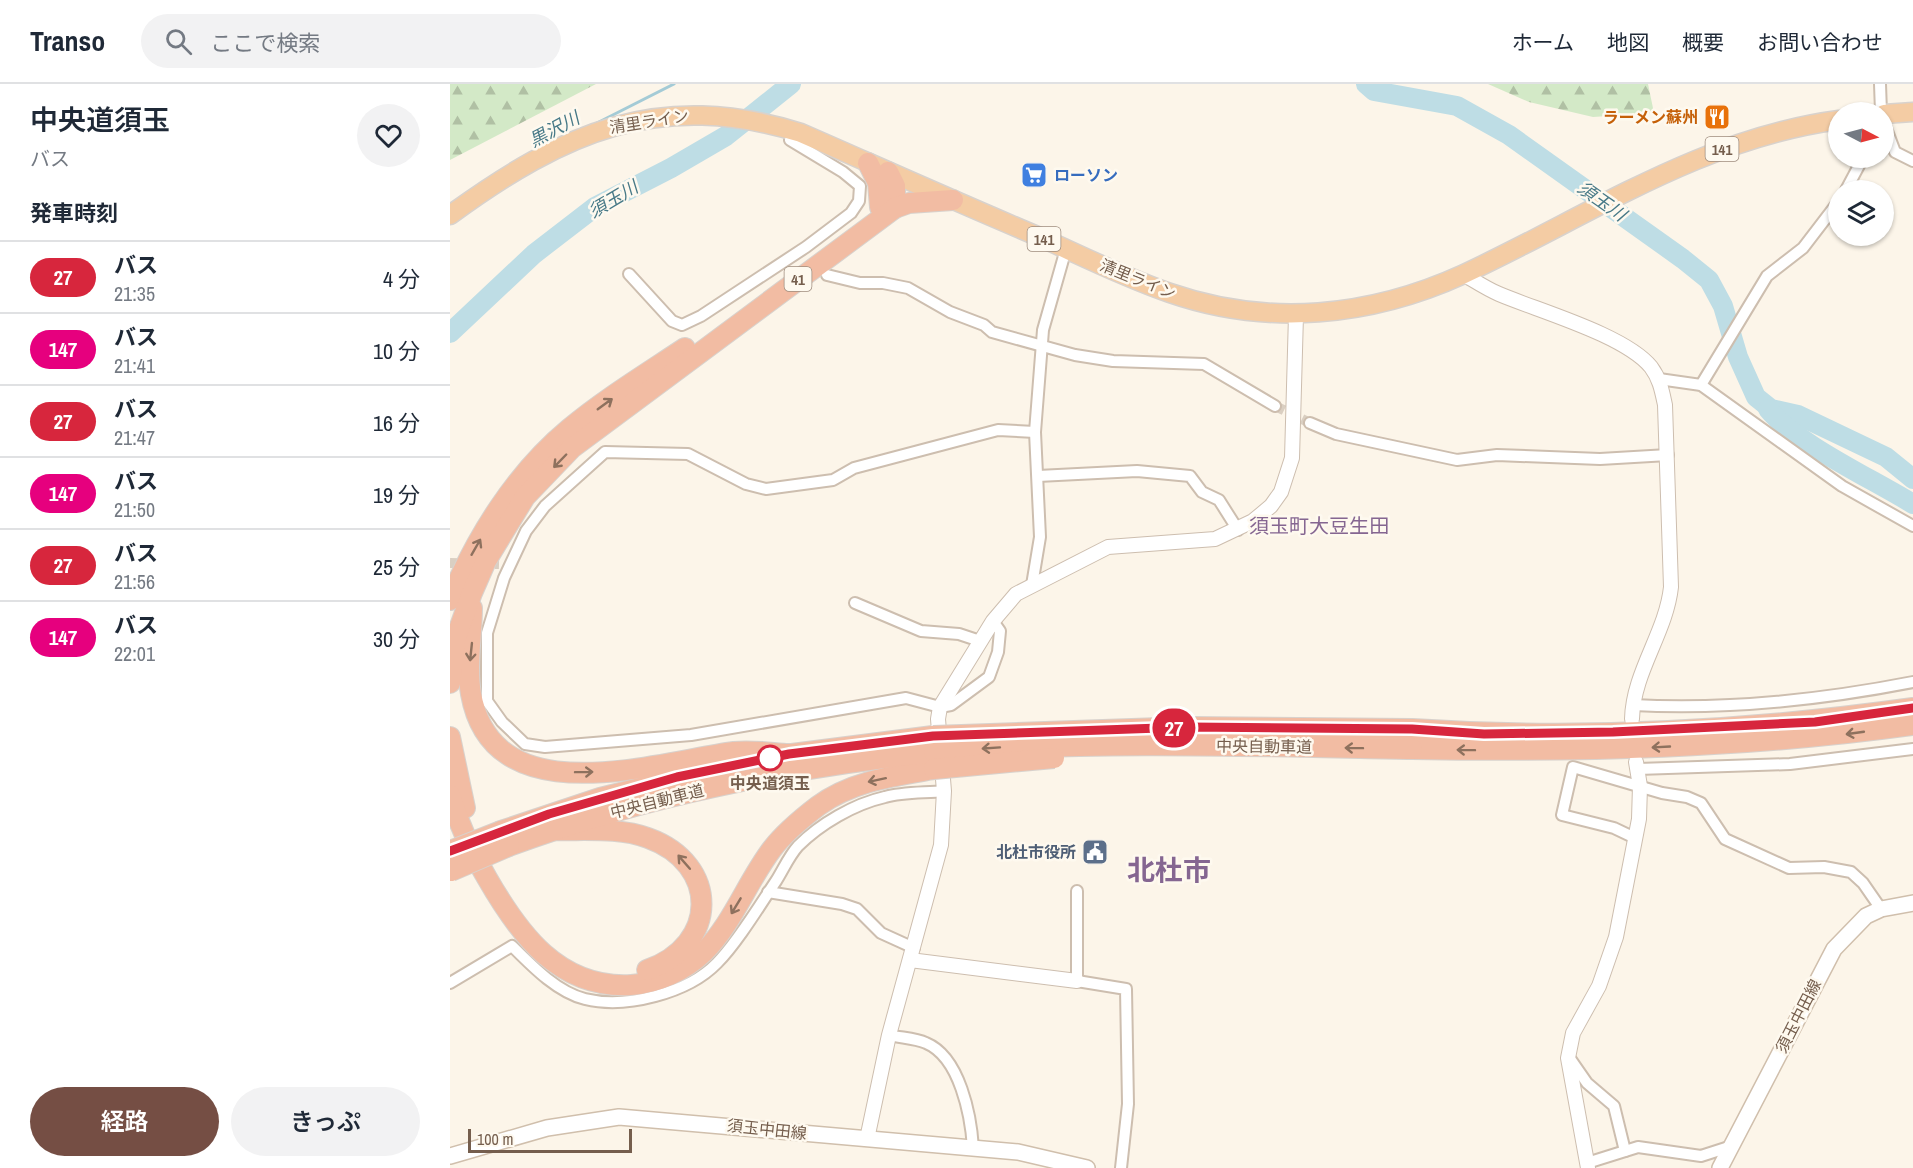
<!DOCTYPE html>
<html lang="ja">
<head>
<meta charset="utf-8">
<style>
  :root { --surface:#fff; --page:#f2f2f3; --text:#1f2937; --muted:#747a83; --line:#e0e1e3; --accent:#754e44 }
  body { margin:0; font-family:"Archivo Narrow","Noto Sans JP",sans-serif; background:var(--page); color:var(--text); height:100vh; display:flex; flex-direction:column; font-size:22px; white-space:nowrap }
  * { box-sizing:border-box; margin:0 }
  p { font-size:20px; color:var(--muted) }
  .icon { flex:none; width:33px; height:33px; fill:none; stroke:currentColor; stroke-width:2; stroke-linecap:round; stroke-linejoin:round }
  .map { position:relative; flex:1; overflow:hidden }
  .sheet { display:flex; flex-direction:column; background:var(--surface); width:450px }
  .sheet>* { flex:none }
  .badge { padding:0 12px; border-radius:20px; font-size:21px; line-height:39px }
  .needle { width:39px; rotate:96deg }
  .buttons { position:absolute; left:1378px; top:18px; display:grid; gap:12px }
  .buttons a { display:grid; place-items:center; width:66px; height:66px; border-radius:50%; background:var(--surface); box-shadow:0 2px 4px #0004; font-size:30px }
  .scale { position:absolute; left:18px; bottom:15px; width:164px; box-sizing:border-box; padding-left:6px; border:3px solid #755e4d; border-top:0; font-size:16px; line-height:21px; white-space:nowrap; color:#755e4d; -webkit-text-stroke:4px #fef9ef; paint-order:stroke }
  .map>.badge { position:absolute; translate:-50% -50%; box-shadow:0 0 0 3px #fff }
  h2 { padding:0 30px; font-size:22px; line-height:54px }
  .round { display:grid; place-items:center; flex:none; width:63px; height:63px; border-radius:32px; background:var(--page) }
  .head { display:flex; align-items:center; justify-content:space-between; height:102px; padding:0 30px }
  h1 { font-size:28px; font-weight:600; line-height:45px }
  .button { display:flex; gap:12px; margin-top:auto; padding:12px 30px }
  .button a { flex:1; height:69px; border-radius:36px; background:var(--accent); color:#fff; font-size:24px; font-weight:600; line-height:69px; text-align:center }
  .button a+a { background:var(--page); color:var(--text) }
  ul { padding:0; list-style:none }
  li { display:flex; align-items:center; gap:18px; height:72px; padding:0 30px; border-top:2px solid var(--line) }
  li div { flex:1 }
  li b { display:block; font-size:22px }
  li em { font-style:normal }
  li .badge { min-width:66px; font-weight:700; text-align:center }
  header { display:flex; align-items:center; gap:36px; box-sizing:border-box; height:84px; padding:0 30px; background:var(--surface); border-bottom:2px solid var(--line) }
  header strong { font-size:28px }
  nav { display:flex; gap:33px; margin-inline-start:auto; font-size:21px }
  .search { width:420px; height:54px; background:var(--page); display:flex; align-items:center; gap:15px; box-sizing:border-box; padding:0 21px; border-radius:33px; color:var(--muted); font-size:22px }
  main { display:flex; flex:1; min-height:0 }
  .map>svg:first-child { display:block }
  .forest { fill:url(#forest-firs) }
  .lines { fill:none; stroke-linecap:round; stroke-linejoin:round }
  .stream { stroke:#a4cbd6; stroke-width:3 }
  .river { stroke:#bedde5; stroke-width:20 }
  .minor-tunnel { stroke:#dacfc2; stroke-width:10; stroke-dasharray:10 5; stroke-linecap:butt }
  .minor-casing { stroke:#cdbeaf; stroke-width:14 }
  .tertiary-casing { stroke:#cdbeaf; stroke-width:16 }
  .secondary-casing { stroke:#d0bfac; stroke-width:18 }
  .trunk-casing { stroke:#d8d2cd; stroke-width:21 }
  .motorway-casing { stroke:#d8d2cd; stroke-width:22 }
  .minor { stroke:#fff; stroke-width:10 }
  .tertiary { stroke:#fff; stroke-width:14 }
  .secondary { stroke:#fff; stroke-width:15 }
  .trunk { stroke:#f4cca4; stroke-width:18 }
  .motorway { stroke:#f2bca3; stroke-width:20 }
  .motorway-bridge-casing { stroke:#d8d2cd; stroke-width:22; stroke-linecap:butt }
  .motorway-bridge { stroke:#f2bca3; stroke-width:20 }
  .oneway { stroke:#8e715e }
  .line-casing { stroke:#fff; stroke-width:14 }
  .line { stroke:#d7263d; stroke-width:9 }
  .stop-dot { fill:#fff; stroke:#d7263d; stroke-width:3 }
  .labels { text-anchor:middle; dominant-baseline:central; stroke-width:5; stroke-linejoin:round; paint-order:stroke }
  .shield { fill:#fef9ef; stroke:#9e8c7e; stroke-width:1.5 }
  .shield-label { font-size:15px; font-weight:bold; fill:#755e4d }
  .food-label { font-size:16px; font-weight:bold; fill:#c56008; stroke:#fef9ef; text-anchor:end }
  .street-label { font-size:16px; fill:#755e4d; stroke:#fef9ef }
  .shop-label { font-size:16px; font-weight:bold; fill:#366cbe; stroke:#fef9ef; text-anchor:start }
  .stop-label { font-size:16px; font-weight:bold; fill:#755e4d; stroke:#fef9ef }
  .service-label { font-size:16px; font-weight:bold; fill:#4e5e75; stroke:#fef9ef; text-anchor:end }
  .water-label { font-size:18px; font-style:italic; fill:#477987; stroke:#fef9ef }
  .quarter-label { font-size:20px; fill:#856691; stroke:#fef9ef }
  .town-label { font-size:28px; font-weight:bold; fill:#856691; stroke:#fef9ef }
</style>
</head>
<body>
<header>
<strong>Transo</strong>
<div class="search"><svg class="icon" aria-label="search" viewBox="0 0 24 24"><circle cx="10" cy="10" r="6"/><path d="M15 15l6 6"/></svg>ここで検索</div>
<nav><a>ホーム</a><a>地図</a><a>概要</a><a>お問い合わせ</a></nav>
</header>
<main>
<section class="sheet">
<div class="head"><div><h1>中央道須玉</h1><p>バス</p></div><a class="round"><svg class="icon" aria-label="heart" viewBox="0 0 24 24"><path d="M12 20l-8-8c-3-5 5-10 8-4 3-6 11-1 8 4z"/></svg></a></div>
<h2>発車時刻</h2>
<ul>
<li><span class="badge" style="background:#d7263d;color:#fff">27</span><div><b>バス</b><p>21:35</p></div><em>4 分</em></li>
<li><span class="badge" style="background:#e6007e;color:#fff">147</span><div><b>バス</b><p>21:41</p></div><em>10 分</em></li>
<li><span class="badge" style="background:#d7263d;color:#fff">27</span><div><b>バス</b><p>21:47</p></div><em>16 分</em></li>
<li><span class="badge" style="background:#e6007e;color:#fff">147</span><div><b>バス</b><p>21:50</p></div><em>19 分</em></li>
<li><span class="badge" style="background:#d7263d;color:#fff">27</span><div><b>バス</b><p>21:56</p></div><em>25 分</em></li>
<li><span class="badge" style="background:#e6007e;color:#fff">147</span><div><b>バス</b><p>22:01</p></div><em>30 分</em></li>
</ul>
<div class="button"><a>経路</a><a>きっぷ</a></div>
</section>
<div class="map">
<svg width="1463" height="1084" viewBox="0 0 1463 1084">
  <defs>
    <pattern id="forest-firs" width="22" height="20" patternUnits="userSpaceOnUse" patternTransform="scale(1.5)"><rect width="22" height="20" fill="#d3e9c7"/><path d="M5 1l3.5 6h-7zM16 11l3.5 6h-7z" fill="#b0c0a4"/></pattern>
  </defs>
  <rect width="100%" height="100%" fill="#fcf5e9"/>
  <!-- forest -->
  <g class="forest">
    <path d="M0,0h146l-146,76z"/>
    <path d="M1038,0h160l6,29 -61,4 -64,-15z"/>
  </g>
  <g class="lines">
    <!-- stream -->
    <path class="stream" d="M145,40l79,-40"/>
    <!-- river -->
    <g class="river">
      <path d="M916,0l8,7 83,15 52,29 174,124 26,21 14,26 15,51 18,40 15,12 27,6 88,42 27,22"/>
      <path d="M0,249l84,-79 61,-47 76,-39 55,-32 65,-52"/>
      <path d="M1318,325c30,36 103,69 145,95"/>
    </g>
    <!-- minor-tunnel -->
    <g class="minor-tunnel">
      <path d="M825,322l35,17"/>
      <path d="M0,479l49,1"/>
    </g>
    <!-- minor casing -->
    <g class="minor-casing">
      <g id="minor">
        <path d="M1430,0l1,28"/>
        <path d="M1434,39l11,29 18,9"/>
        <path d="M1396,106l17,-32"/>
        <path d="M179,190l43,47 10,4 19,-9 105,-69 45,-34 8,-12 1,-15 -17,-14 -53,-32"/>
        <path d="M377,191l33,8h23l25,5 42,24 34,13 8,7 83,23 38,6 91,3 71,42"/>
        <path d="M1209,295l42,6 141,101 71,40"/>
        <path d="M1251,301l66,-109 36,-28 36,-47"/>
        <path d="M860,339l26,11 121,26 40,-5 103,4 68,-4"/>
        <path d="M588,392l99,-5 53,5 12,16 17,8 19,30"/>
        <path d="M582,501l8,-48 -5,-105 8,-102 23,-81"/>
        <path d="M405,519l66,28 38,3 21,7"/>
        <path d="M543,537l7,10 -2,21 -9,25 -38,28 -11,2 -34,-9 -215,37 -146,12 -20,-3 -23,-22 -15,-21v-68l17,-55 22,-47 19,-25 60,-54 83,2 58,30 20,5 67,-9 21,-12 144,-38 37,2"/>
        <path d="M1183,621c93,5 188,-5 280,-23"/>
        <path d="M1188,685l152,-5 123,-15"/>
        <path d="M1185,754l-21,-10 -52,-13 11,-48 89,26 25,4 14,6 24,36 64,29 35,-1 27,5 12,11 18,26"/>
        <path d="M627,807v90l49,8 2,115 -7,64"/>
        <path d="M318,808l74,12 15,5 24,24 33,15"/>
        <path d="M0,899l62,-37c20,20 45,46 73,53 41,10 103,-6 132,-36 20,-20 43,-58 59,-82 7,-11 13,-25 22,-35 22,-22 56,-42 87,-49 18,-5 40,-4 59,-6"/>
        <path d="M439,951c12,3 26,3 37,8 34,14 45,73 47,105"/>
        <path d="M1121,976l16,23 27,23 11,45"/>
        <path d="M1137,1079l51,-16 63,9 31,-10"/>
      </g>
    </g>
    <!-- tertiary casing -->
    <g class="tertiary-casing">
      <g id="tertiary">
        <path d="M1013,190c12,7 24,15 36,20 40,17 126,41 152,73 9,12 11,24 14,38l6,182c-5,46 -38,85 -39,132"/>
        <path d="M460,876l167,21"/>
        <path d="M417,1055l22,-104 52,-190 3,-54 -6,-72 2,-12 53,-86 23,-27 92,-47 107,-8 38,-18 18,-15 10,-14 11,-34 4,-143"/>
        <path d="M1138,1084l-20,-110 5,-25 26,-47 17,-49 23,-118 1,-33 -4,-24"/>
      </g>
    </g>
    <!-- secondary casing -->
    <g class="secondary-casing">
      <g id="secondary">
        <path d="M0,1072l97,-28 72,-11 399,35 69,16"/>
        <path d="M1270,1084l114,-219 32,-33 15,-7 32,-6"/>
      </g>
    </g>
    <!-- trunk casing -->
    <g class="trunk-casing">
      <g id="trunk">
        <path d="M1434,30l29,-2"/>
        <path d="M0,131c114,-83 209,-126 351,-82 80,35 160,71 241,105 42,19 84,40 128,55 98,34 200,24 294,-19 123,-57 237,-136 375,-154"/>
      </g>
    </g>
    <!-- motorway casing -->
    <g class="motorway-casing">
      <g id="motorway">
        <path d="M418,79l10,20 2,24"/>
        <path d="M438,88l7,14v22"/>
        <path d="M0,516c26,-63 66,-127 119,-171 36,-30 77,-55 116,-81"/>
        <path d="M22,524c0,28 -6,58 -1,86 22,122 182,69 263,58 18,-2 37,1 55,2"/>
        <path d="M0,599l5,-43 17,-47 14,-32 39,-64 47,-49 323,-240 14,-5 44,-3"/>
        <path d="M962,645c167,11 335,2 501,-21"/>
        <path d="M0,653l15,71"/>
        <path d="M962,665c168,3 335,-1 501,-24"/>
        <path d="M326,672l157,-20"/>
        <path d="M0,711c9,30 21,56 37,83 32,56 72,111 144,107 27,-2 53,-14 73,-33 29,-29 43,-70 68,-103 13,-17 29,-30 46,-43 34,-25 76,-30 116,-37"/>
        <path d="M102,746c31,1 67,-3 96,8 72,26 71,107 -1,132"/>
        <path d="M51,747l99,-33 129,-32"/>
        <path d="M59,762c137,-51 280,-78 425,-94"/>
      </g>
    </g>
    <!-- minor -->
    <use href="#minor" class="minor"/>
    <!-- tertiary -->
    <use href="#tertiary" class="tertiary"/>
    <!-- secondary -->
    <use href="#secondary" class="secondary"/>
    <!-- trunk -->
    <use href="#trunk" class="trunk"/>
    <!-- motorway -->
    <use href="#motorway" class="motorway"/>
    <!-- motorway-bridge casing -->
    <g class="motorway-bridge-casing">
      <g id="motorway-bridge">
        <path d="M483,652l256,-9 223,2"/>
        <path d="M484,668c159,-11 319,-6 478,-3"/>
        <path d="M484,685l120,-11"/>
        <path d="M0,767l51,-20"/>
        <path d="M1,787l58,-25"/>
      </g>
    </g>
    <!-- motorway-bridge -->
    <use href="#motorway-bridge" class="motorway-bridge"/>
  </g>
  <!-- one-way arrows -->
  <defs><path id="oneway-shaft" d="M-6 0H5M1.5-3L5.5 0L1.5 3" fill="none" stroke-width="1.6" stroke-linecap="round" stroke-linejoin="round" transform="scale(1.5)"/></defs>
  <g class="oneway">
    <use href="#oneway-shaft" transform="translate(155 320) rotate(-36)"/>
    <use href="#oneway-shaft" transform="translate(110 377) rotate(134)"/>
    <use href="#oneway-shaft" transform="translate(26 463) rotate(-60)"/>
    <use href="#oneway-shaft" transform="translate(21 568) rotate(96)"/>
    <use href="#oneway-shaft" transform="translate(1405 649) rotate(172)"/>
    <use href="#oneway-shaft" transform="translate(1211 663) rotate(177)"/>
    <use href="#oneway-shaft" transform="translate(541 664) rotate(176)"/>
    <use href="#oneway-shaft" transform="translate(904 664) rotate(-179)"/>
    <use href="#oneway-shaft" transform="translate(1016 666) rotate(-179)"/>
    <use href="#oneway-shaft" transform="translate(134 688) rotate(-1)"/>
    <use href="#oneway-shaft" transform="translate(427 696) rotate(168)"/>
    <use href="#oneway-shaft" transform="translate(234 778) rotate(-131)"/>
    <use href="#oneway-shaft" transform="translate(286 822) rotate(121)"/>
  </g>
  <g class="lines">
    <!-- line casing -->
    <g class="line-casing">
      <path id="line" d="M0,767l99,-37 128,-37 112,-23 144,-18 256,-9 223,2 72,5 129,-2 202,-10 98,-14"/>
    </g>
    <!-- line -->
    <use href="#line" class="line"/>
  </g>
  <!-- icons -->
  <defs>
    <g id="restaurant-square" transform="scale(1.35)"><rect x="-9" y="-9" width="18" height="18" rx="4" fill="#e8710a" stroke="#fef9ef"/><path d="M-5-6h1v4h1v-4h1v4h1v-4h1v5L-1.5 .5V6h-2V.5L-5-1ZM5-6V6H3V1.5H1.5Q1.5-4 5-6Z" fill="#fff"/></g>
    <g id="supermarket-square" transform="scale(1.35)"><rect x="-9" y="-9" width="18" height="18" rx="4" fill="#3f7fe0" stroke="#fef9ef"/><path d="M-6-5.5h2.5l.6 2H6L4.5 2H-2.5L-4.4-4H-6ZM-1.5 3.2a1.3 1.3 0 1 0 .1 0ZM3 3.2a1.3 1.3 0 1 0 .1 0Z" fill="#fff"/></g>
    <g id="civic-square" transform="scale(1.35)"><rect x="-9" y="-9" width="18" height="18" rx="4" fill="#5c6f8a" stroke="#fef9ef"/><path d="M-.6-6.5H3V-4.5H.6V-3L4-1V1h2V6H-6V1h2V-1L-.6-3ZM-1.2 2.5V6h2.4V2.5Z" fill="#fff"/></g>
  </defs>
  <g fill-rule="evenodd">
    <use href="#restaurant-square" x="1267" y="33"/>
    <use href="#supermarket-square" x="584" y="91"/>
    <use href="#civic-square" x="645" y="768"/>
  </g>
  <!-- markers -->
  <circle class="stop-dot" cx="320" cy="674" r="12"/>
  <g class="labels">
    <!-- shield labels -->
    <g class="shield">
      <rect x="1255.5" y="53" width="33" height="24" rx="4.5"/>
      <rect x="577.5" y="143" width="33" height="24" rx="4.5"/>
      <rect x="334.5" y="183" width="27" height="24" rx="4.5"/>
    </g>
    <g class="shield-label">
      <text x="1272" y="65">141</text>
      <text x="594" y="155">141</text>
      <text x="348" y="195">41</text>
    </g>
    <!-- food labels -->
    <g class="food-label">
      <text x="1248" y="33">ラーメン蘇州</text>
    </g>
    <!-- street labels -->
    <g class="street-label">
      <text transform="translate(199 37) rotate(-9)">清里ライン</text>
      <text transform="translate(688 195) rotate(22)">清里ライン</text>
      <text transform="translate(814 662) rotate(1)">中央自動車道</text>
      <text transform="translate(207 717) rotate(-14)">中央自動車道</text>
      <text transform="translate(1348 932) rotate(-63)">須玉中田線</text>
      <text transform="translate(317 1045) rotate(6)">須玉中田線</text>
    </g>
    <!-- shop labels -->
    <g class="shop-label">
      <text x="604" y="91">ローソン</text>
    </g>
    <!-- stop labels -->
    <g class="stop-label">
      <text x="320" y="699">中央道須玉</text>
    </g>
    <!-- service labels -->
    <g class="service-label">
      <text x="626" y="768">北杜市役所</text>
    </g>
    <!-- water labels -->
    <g class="water-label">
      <text transform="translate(104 45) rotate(-28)">黒沢川</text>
      <text transform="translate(163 115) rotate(-31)">須玉川</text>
      <text transform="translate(1152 117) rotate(35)">須玉川</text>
    </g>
    <!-- quarter labels -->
    <g class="quarter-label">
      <text x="869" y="441">須玉町大豆生田</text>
    </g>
    <!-- town labels -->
    <g class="town-label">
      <text x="719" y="786">北杜市</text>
    </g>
  </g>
</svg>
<div class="buttons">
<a><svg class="needle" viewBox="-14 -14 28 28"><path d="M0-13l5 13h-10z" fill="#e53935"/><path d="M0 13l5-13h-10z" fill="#747a83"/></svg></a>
<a><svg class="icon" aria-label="layers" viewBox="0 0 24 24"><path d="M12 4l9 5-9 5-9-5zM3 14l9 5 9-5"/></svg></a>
</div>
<div class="scale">100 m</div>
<b class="badge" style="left:724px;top:644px;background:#d7263d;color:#fff">27</b>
</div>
</main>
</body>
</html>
